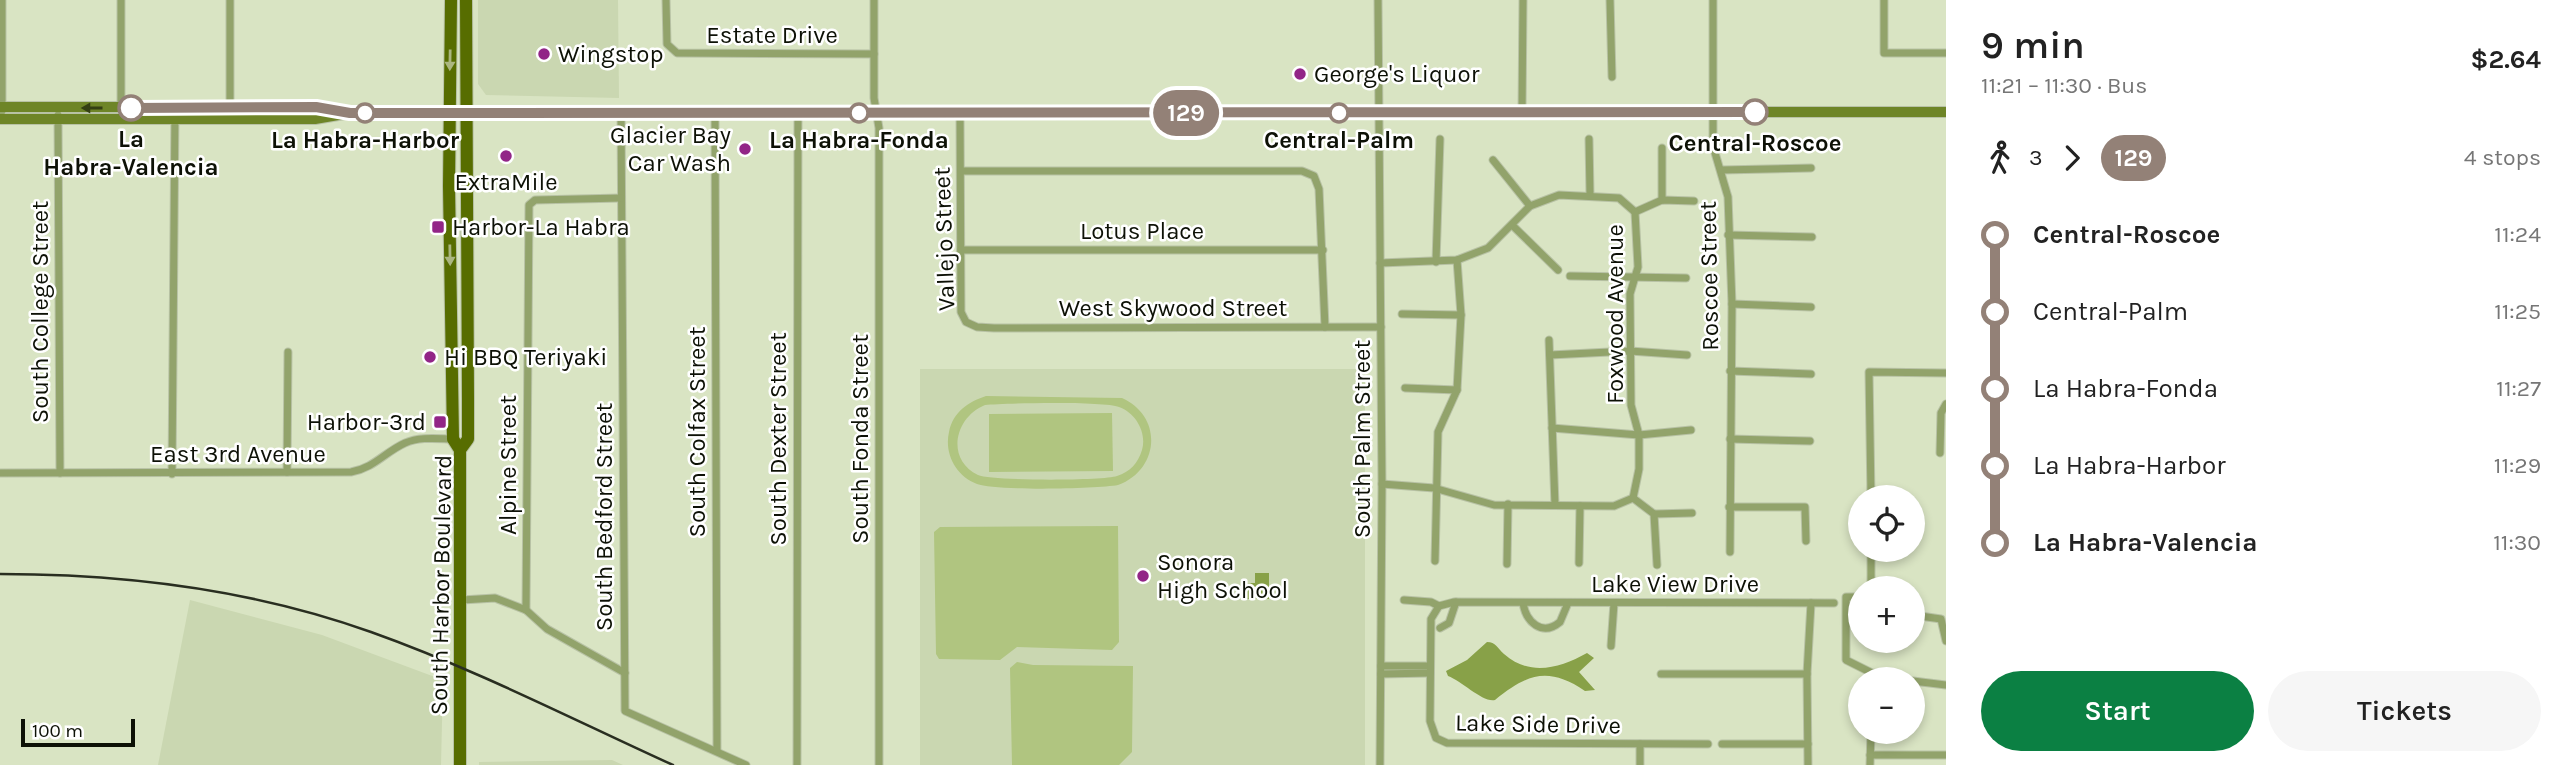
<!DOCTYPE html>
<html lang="en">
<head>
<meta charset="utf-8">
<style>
  :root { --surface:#fff; --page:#f6f6f6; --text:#222; --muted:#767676; --accent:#0b8043 }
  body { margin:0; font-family:Karla,sans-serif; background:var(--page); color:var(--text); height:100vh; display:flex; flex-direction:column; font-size:26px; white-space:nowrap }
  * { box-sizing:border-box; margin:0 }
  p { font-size:23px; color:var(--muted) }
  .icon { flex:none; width:38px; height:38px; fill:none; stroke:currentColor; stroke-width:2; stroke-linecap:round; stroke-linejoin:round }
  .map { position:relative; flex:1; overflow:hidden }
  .side { display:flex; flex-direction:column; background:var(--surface); width:630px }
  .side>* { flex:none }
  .badge { padding:0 14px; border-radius:23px; font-size:24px; line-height:46px }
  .tools { position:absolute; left:1848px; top:485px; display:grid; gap:14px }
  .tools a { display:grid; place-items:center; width:77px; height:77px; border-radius:50%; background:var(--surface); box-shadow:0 4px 10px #0003; font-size:35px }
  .scale { position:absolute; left:21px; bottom:18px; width:114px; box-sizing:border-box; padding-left:7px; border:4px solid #0d1106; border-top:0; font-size:19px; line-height:24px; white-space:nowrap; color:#0d1106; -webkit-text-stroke:5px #fff; paint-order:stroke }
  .map>.badge { position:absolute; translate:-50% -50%; box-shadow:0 0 0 4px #fff }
  .legs { display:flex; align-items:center; gap:10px; height:77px; padding:0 35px; font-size:23px }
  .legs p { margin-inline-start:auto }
  .summary { display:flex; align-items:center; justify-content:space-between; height:119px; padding:0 35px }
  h1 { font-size:38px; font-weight:600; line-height:52px }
  .action { display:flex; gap:14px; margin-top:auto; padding:14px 35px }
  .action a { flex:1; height:80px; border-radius:42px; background:var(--accent); color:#fff; font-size:28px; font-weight:600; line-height:80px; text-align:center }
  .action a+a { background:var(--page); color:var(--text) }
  ul { padding:0 35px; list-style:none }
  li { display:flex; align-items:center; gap:24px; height:77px; font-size:26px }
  li i { display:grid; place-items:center; width:10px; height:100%; margin:0 9px; background:currentColor }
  li i::after { content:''; width:18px; height:18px; margin:-9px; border:5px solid; border-radius:50%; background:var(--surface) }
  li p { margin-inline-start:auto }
  li:first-child i { background:linear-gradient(#0000 50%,currentColor 0) }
  li:last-child i { background:linear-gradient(currentColor 50%,#0000 0) }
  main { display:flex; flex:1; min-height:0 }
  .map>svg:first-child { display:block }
  .built { fill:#cad7b1 }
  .green { fill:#b0c580; fill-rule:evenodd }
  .water { fill:#88a148 }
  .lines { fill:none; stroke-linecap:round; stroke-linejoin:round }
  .minor-casing { stroke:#b8c2a5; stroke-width:9 }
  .secondary-casing { stroke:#b8c2a5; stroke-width:12 }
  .primary-casing { stroke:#b8c2a5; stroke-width:14 }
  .minor { stroke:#92a36b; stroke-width:7 }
  .secondary { stroke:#6e8527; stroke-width:10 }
  .primary { stroke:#576d00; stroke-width:12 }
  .rail { stroke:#292e20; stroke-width:2.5 }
  .oneway { fill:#abb680 }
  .oneway2 { fill:#343f13 }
  .line-1-casing { stroke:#fff; stroke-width:16 }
  .line-1 { stroke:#938177; stroke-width:10 }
  .poi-dot { fill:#922587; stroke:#fff; stroke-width:2.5 }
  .stop-1-dot { fill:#fff; stroke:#938177; stroke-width:3.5 }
  .labels { text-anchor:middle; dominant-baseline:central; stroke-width:5; stroke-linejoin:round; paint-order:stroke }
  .street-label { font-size:24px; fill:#0d1106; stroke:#fff }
  .poi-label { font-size:24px; fill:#0d1106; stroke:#fff; text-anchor:start }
  .stop-label { font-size:24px; font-weight:bold; fill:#0d1106; stroke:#fff }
</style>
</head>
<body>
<main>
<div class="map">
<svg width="1946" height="765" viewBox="0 0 1946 765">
  <rect width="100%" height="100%" fill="#d9e4c3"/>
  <!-- built -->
  <g class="built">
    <path d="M478,0h140l1,98 -133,-3 -8,-11z"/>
    <rect x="920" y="369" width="445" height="396"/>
    <path d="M190,600l132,35 121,45 -2,85h-283z"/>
    <path d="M612,760l11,5h-144v-3z"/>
  </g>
  <!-- green -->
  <g class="green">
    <path d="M986,396l136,2c42,19 37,72 -4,87 -21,4 -123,6 -141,-1 -21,-8 -33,-30 -28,-52 4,-20 19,-30 37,-36zM985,405c20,-2 119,-4 134,2 17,6 28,26 23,43 -4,13 -12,22 -25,26 -15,5 -126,5 -139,-1 -33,-16 -23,-58 7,-70z"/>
    <path d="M1112,413l1,58 -124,1v-58z"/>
    <path d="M1118,526l1,116 -7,8 -95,-3 -17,13 -61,-1 -3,-5 -2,-122 6,-5z"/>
    <path d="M1017,662l16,3 100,1 -1,86 -13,13h-107l-2,-97z"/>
  </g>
  <!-- water -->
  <g class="water">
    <path d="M1255,573h14v26h-26v-16h12z"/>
    <path d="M1487,642c9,0 10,6 17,12 26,23 56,14 83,-1l7,5 -15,14 16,18 -10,1c-37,-25 -58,-17 -90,9 -12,3 -33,-19 -47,-24l-2,-5 21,-11z"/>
  </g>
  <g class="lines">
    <!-- minor casing -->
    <g class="minor-casing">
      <g id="minor">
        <path d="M2,0v111"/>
        <path d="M121,0v108"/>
        <path d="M230,0v120"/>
        <path d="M666,0l1,44 10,9 197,1"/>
        <path d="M874,0v98l5,30v637"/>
        <path d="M1378,0l4,484 -2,281"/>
        <path d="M1610,0l2,77"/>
        <path d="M1713,0v146l15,51 4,107 -2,248"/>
        <path d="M1884,0v53h62"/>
        <path d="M621,112l4,599 121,54"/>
        <path d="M715,112l2,639"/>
        <path d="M960,113l1,199 5,10 11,5 17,1 387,-1"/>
        <path d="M1522,113l1,-113"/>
        <path d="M58,115l2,358"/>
        <path d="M1589,139l1,55"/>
        <path d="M1662,148v52"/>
        <path d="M1493,160l37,46"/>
        <path d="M1721,170l90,-2"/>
        <path d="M961,171h341l12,5 5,13 6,138"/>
        <path d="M1635,212l27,-12 32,1"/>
        <path d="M1512,225l46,45"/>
        <path d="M1728,235l84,2"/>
        <path d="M961,250h362"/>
        <path d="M1436,262l4,-123"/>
        <path d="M1380,263l77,-3 31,-12 42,-42 29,-11 60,3 16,14"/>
        <path d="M1570,276l116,2"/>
        <path d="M1732,304l79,3"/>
        <path d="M1402,314l59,1"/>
        <path d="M1549,340l6,165"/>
        <path d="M1550,355l80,-4 57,4"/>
        <path d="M1730,371l81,3"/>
        <path d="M1405,388l52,2"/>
        <path d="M1552,428l87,7 52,-5"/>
        <path d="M1730,439l80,2"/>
        <path d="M1940,453l1,-40 5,-9"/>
        <path d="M287,472l1,-120"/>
        <path d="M0,473l351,-1c23,-4 34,-20 54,-29 16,-7 34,-4 51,-4"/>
        <path d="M172,474l3,-365"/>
        <path d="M1382,484l52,4 60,17 120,1 19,-8"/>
        <path d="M1871,497l-2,-125 77,1"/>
        <path d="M1633,498l6,-29v-34l-8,-30 -1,-111 8,-27 -3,-55"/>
        <path d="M1633,498l21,16 3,51"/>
        <path d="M1729,507h76l1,34"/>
        <path d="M1654,514l38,-1"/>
        <path d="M1871,550v38"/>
        <path d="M1435,561l3,-129 19,-42 4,-75 -4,-55"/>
        <path d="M1579,563l1,-57"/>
        <path d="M1507,564l1,-60"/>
        <path d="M1860,597h-14v63l26,13 28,6"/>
        <path d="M462,600l33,-2 31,12 21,19 78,44"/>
        <path d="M1404,600l27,2 8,4"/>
        <path d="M1523,603c3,19 19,34 37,19l8,-19"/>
        <path d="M526,610l3,-405 6,-5 86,-2"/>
        <path d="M1913,615l28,4 5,22"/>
        <path d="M1440,628l9,-5 7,-21"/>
        <path d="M1611,646l3,-43"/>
        <path d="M1381,666h49"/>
        <path d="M1381,674l49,-1"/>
        <path d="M1661,674h146"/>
        <path d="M1913,681l33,4"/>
        <path d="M1640,744v21"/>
        <path d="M1708,744l-261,-1 -11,-5 -6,-17 1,-102 8,-13 15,-4 380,1"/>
        <path d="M1722,744h86"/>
        <path d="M1870,755h76"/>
        <path d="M797,765l1,-653"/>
        <path d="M1808,765l-1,-91 4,-71"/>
        <path d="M1870,765l1,-33"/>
      </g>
    </g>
    <!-- secondary casing -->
    <g class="secondary-casing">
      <g id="secondary">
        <path d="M0,107h316l24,5"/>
        <path d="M0,119h315l35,-6 218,-1h1378"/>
      </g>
    </g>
    <!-- primary casing -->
    <g class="primary-casing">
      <g id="primary">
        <path d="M451,0l-2,186 4,253 7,11"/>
        <path d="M460,765v-315l8,-11v-41l-2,-398"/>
      </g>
    </g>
    <!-- minor -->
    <use href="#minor" class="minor"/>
    <!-- secondary -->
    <use href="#secondary" class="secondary"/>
    <!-- primary -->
    <use href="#primary" class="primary"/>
    <!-- rail -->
    <path class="rail" d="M0,574c127,0 251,15 371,58 104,37 203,88 302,133"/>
  </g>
  <!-- one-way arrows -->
  <defs><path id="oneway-solid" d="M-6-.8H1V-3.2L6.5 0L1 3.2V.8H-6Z" transform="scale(1.75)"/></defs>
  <g class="oneway">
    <use href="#oneway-solid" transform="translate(450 60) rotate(91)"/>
    <use href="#oneway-solid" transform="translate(450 255) rotate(89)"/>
  </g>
  <use class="oneway2" href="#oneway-solid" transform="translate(92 108) rotate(-180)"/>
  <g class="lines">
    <!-- line-1 casing -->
    <g class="line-1-casing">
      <path id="line-1" d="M131,108l185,-1 34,6 1405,-1"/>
    </g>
    <!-- line-1 -->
    <use href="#line-1" class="line-1"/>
  </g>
  <!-- markers -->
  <g class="poi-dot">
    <circle cx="544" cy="54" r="7"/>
    <circle cx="1300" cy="74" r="7"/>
    <circle cx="745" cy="149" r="7"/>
    <circle cx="506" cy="156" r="7"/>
    <rect x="431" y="220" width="14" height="14" rx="3.5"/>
    <circle cx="430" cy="357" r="7"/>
    <rect x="433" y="415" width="14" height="14" rx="3.5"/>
    <circle cx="1143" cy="576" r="7"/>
  </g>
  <g class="stop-1-dot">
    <circle cx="131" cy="108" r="12"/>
    <circle cx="1755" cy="112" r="12"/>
    <circle cx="365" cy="113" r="9"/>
    <circle cx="859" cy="113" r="9"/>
    <circle cx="1339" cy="113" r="9"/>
  </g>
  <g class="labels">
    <!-- street labels -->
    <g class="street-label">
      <text x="772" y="35">Estate Drive</text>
      <text x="1142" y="231">Lotus Place</text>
      <text transform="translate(944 239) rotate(-92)">Vallejo Street</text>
      <text transform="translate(1709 276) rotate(-91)">Roscoe Street</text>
      <text x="1173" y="308">West Skywood Street</text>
      <text transform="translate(40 312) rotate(-90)">South College Street</text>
      <text transform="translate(1615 314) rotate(-90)">Foxwood Avenue</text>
      <text transform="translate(697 432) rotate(-90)">South Colfax Street</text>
      <text transform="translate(778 439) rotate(-90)">South Dexter Street</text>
      <text transform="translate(860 439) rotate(-90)">South Fonda Street</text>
      <text transform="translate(1362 439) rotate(-90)">South Palm Street</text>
      <text x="238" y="454">East 3rd Avenue</text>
      <text transform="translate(508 465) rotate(-90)">Alpine Street</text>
      <text transform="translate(604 517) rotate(-90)">South Bedford Street</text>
      <text x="1675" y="584">Lake View Drive</text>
      <text transform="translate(441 585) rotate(-89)">South Harbor Boulevard</text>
      <text transform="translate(1538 724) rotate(1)">Lake Side Drive</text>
    </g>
    <!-- poi labels -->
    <g class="poi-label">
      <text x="558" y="54">Wingstop</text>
      <text x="1314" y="74">George's Liquor</text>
      <text x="731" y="135" text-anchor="end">Glacier Bay<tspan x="731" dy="28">Car Wash</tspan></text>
      <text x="506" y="182" text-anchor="middle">ExtraMile</text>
      <text x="452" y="227">Harbor-La Habra</text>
      <text x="444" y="357">Hi BBQ Teriyaki</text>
      <text x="426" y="422" text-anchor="end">Harbor-3rd</text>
      <text x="1157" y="562">Sonora<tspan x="1157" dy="28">High School</tspan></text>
    </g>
    <!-- stop labels -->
    <g class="stop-label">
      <text x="131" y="139">La<tspan x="131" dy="28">Habra-Valencia</tspan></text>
      <text x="365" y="140">La Habra-Harbor</text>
      <text x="859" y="140">La Habra-Fonda</text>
      <text x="1339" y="140">Central-Palm</text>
      <text x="1755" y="143">Central-Roscoe</text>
    </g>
  </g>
</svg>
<div class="tools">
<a><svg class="icon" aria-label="locate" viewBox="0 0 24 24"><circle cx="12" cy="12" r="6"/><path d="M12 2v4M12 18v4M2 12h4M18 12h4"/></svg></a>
<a>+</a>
<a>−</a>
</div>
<div class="scale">100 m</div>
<b class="badge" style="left:1186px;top:113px;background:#938177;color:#fff">129</b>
</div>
<section class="side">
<div class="summary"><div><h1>9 min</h1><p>11:21 – 11:30 · Bus</p></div><b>$2.64</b></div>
<div class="legs"><svg class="icon" aria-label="walk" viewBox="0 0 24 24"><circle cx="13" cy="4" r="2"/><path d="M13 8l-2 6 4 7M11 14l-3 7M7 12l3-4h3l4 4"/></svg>3<svg class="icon" aria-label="forward" viewBox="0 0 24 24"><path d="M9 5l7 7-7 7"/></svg><b class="badge" style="background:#938177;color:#fff">129</b><p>4 stops</p></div>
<ul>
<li><i style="color:#938177"></i><b>Central-Roscoe</b><p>11:24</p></li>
<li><i style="color:#938177"></i><span>Central-Palm</span><p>11:25</p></li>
<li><i style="color:#938177"></i><span>La Habra-Fonda</span><p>11:27</p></li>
<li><i style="color:#938177"></i><span>La Habra-Harbor</span><p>11:29</p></li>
<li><i style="color:#938177"></i><b>La Habra-Valencia</b><p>11:30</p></li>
</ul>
<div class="action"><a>Start</a><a>Tickets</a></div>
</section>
</main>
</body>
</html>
